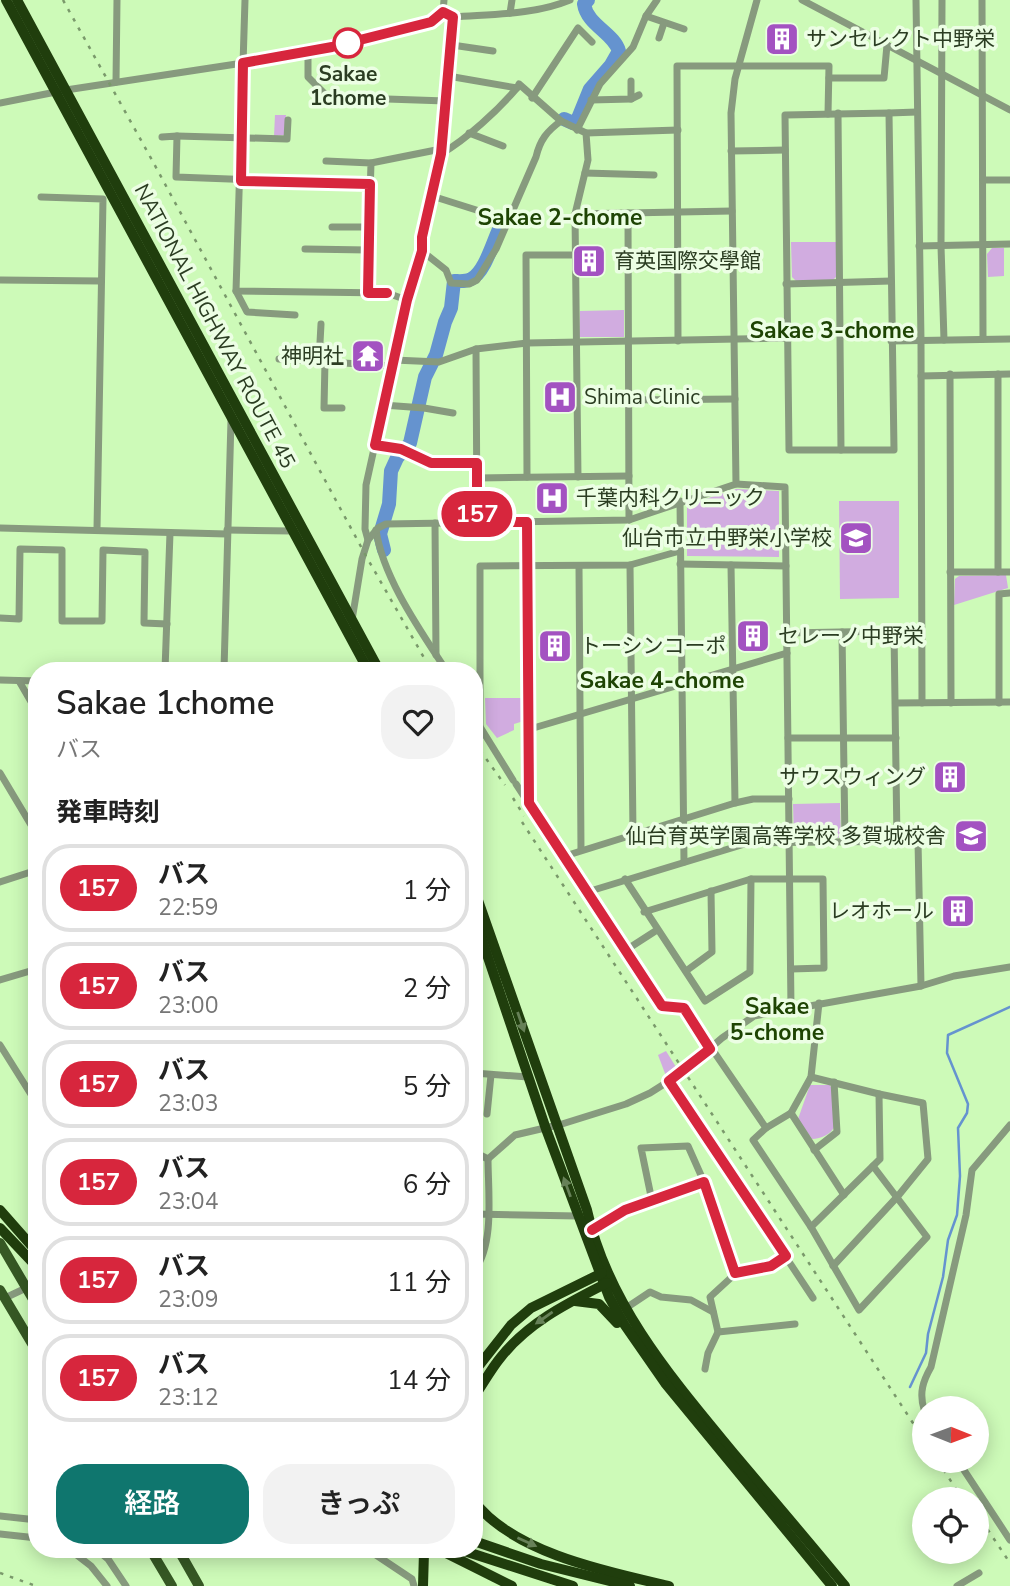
<!DOCTYPE html>
<html lang="ja">
<head>
<meta charset="utf-8">
<style>
  :root { --surface:#fff; --page:#f2f2f2; --text:#222; --muted:#767676; --line:#e0e0e0; --accent:#0f766e }
  body { margin:0; font-family:"Nunito Sans","Noto Sans JP",sans-serif; background:var(--page); color:var(--text); height:100vh; display:flex; flex-direction:column; font-size:26px; white-space:nowrap }
  * { box-sizing:border-box; margin:0 }
  p { font-size:23px; color:var(--muted) }
  .icon { flex:none; width:38px; height:38px; fill:none; stroke:currentColor; stroke-width:2; stroke-linecap:round; stroke-linejoin:round }
  .map { position:relative; flex:1; overflow:hidden }
  .details { position:absolute; left:28px; top:662px; width:455px; height:896px; display:flex; flex-direction:column; background:var(--surface); border-radius:28px; box-shadow:0 4px 18px #0003 }
  .details>* { flex:none }
  .badge { padding:0 14px; border-radius:23px; font-size:24px; line-height:46px }
  .needle { width:46px; rotate:91deg }
  .fabs { position:absolute; left:912px; top:1396px; display:grid; gap:14px }
  .fabs a { display:grid; place-items:center; width:77px; height:77px; border-radius:50%; background:var(--surface); box-shadow:0 4px 18px #0003; font-size:35px }
  .map>.badge { position:absolute; translate:-50% -50%; box-shadow:0 0 0 4px #fff }
  h2 { padding:0 28px; font-size:26px; line-height:63px }
  .round { display:grid; place-items:center; flex:none; width:74px; height:74px; border-radius:28px; background:var(--page) }
  .head { display:flex; align-items:center; justify-content:space-between; height:119px; padding:0 28px }
  h1 { font-size:33px; font-weight:600; line-height:52px }
  .action { display:flex; gap:14px; margin-top:auto; padding:14px 28px }
  .action a { flex:1; height:80px; border-radius:28px; background:var(--accent); color:#fff; font-size:28px; font-weight:600; line-height:80px; text-align:center }
  .action a+a { background:var(--page); color:var(--text) }
  ul { padding:0; list-style:none }
  li { display:flex; align-items:center; gap:21px; height:88px; margin:0 14px 10px; padding:0 14px; border:4px solid var(--line); border-radius:28px }
  li div { flex:1 }
  li b { display:block; font-size:26px }
  li em { font-style:normal }
  li .badge { min-width:77px; font-weight:700; text-align:center }
  .map>svg:first-child { display:block }
  .green { fill:#d1ace0 }
  .lines { fill:none; stroke-linecap:round; stroke-linejoin:round }
  .stream { stroke:#6593cf; stroke-width:2.5 }
  .river { stroke:#6593cf; stroke-width:14 }
  .highway-tunnel { stroke:#add49a; stroke-width:10; stroke-dasharray:10 5; stroke-linecap:butt }
  .minor { stroke:#879a7e; stroke-width:7 }
  .major { stroke:#365824; stroke-width:10 }
  .highway { stroke:#203e0d; stroke-width:10 }
  .rail { stroke:#7a996b; stroke-width:2.5; stroke-dasharray:3.5 7; stroke-linecap:butt }
  .oneway { fill:#678158 }
  .line-casing { stroke:#fff; stroke-width:16 }
  .line { stroke:#d7263d; stroke-width:10 }
  .stop-dot { fill:#fff; stroke:#d7263d; stroke-width:3.5 }
  .labels { text-anchor:middle; dominant-baseline:central; stroke-width:7; stroke-linejoin:round; paint-order:stroke }
  .poi-label { font-size:21px; fill:#2b3d22; stroke:#ecfee4; text-anchor:start }
  .stop-label { font-size:21px; font-weight:bold; fill:#2b3d22; stroke:#ecfee4 }
  .street-label { font-size:21px; fill:#2b3d22; stroke:#ecfee4 }
  .neighbourhood-label { font-size:23px; font-weight:bold; fill:#1e4403; stroke:#ecfee4 }
</style>
</head>
<body>
<div class="map">
<svg width="1010" height="1586" viewBox="0 0 1010 1586">
  <rect width="100%" height="100%" fill="#cdfab8"/>
  <!-- green -->
  <g class="green">
    <path d="M275,115h11l-1,20 -11,1z"/>
    <path d="M791,242h45v35l-4,4h-36l-4,-4z"/>
    <path d="M992,248h12v28l-16,1 -1,-23z"/>
    <path d="M624,310v27h-45l1,-26z"/>
    <path d="M736,489l43,2v66l-92,-1v-51z"/>
    <path d="M839,501h60v97l-59,1z"/>
    <path d="M1006,575l2,13 -54,17 1,-26 4,-3z"/>
    <path d="M485,698h42v22l-13,4v6l-17,8 -11,-14z"/>
    <path d="M840,803l1,33 -3,2 -44,1 -1,-35z"/>
    <path d="M666,1051l10,16 -10,9 -8,-21z"/>
    <path d="M810,1085h20l3,7 2,34c-4,8 -14,13 -23,13l-14,-20z"/>
  </g>
  <g class="lines">
    <!-- stream -->
    <path class="stream" d="M910,1387l16,-34 2,-19 15,-57 5,-37 9,-25 3,-39 -2,-48 9,-15 1,-9 -21,-51 1,-18 62,-28"/>
    <!-- river -->
    <g class="river">
      <path d="M564,119l9,4 4,-2 13,-32 21,-24 8,-14c-5,-18 -32,-26 -35,-47l4,-4"/>
      <path d="M384,550l-4,-16 9,-30 2,-33 6,-13 13,-15 15,-66 11,-22 9,-33 6,-14 3,-27c5,0 12,1 17,-2 15,-7 23,-42 31,-56"/>
    </g>
    <!-- highway-tunnel -->
    <path class="highway-tunnel" d="M431,1555l1,-6"/>
    <!-- minor -->
    <g class="minor">
      <path d="M245,0l-9,291 151,2 20,7"/>
      <path d="M802,0l208,110"/>
      <path d="M916,0l5,341 1,362"/>
      <path d="M942,0l-1,246 3,94"/>
      <path d="M982,0l1,339"/>
      <path d="M510,13l2,-13"/>
      <path d="M646,16l38,13"/>
      <path d="M453,17c39,-3 81,-2 117,-17"/>
      <path d="M659,38l5,-15"/>
      <path d="M452,45l41,6"/>
      <path d="M308,51v26l20,20 118,4"/>
      <path d="M448,76l69,12 2,-4 42,37 25,12 2,27 -13,54 3,263"/>
      <path d="M829,78h55l3,-33"/>
      <path d="M116,82l1,-82"/>
      <path d="M532,98l46,-70 14,14"/>
      <path d="M631,99v-18"/>
      <path d="M591,100l40,-1 8,-4"/>
      <path d="M0,103l66,-13 177,-27 89,-16 99,-25 12,-10 1,-12"/>
      <path d="M838,113l3,337"/>
      <path d="M889,113l5,337h-105l-4,-335z"/>
      <path d="M889,113l28,-1"/>
      <path d="M577,130l23,-46 33,-37 13,-31 11,-16"/>
      <path d="M469,133l34,13"/>
      <path d="M586,133l92,-3"/>
      <path d="M177,136l110,3 1,-19"/>
      <path d="M162,137l15,-1 -1,41 194,7"/>
      <path d="M731,151l54,-1"/>
      <path d="M441,154c27,-16 56,-43 76,-66"/>
      <path d="M326,161l45,2 -4,130"/>
      <path d="M371,163l70,-14"/>
      <path d="M585,173l69,2"/>
      <path d="M983,180h27"/>
      <path d="M432,196l76,24"/>
      <path d="M41,197l62,2 -6,330"/>
      <path d="M628,213l1,307"/>
      <path d="M575,214l157,-3"/>
      <path d="M332,227h37"/>
      <path d="M919,246l91,-2"/>
      <path d="M305,249l63,1"/>
      <path d="M422,251l24,19 5,13 18,1 8,-4 19,-31 40,-92c4,-17 11,-26 25,-36"/>
      <path d="M0,280l101,1"/>
      <path d="M786,284l105,-3"/>
      <path d="M236,291l11,21 48,3"/>
      <path d="M678,341l-1,-275h152l-1,48"/>
      <path d="M891,341l119,-2"/>
      <path d="M476,349l1,173"/>
      <path d="M279,359l113,7"/>
      <path d="M394,360l45,2 37,-13 51,-6 260,-5"/>
      <path d="M319,361l2,-37"/>
      <path d="M325,361l-1,47h18"/>
      <path d="M950,374l1,329"/>
      <path d="M998,374v198"/>
      <path d="M921,376l89,-2"/>
      <path d="M629,400l106,-1"/>
      <path d="M383,405l41,3 29,5"/>
      <path d="M375,445l26,4 30,14h46"/>
      <path d="M527,477l-1,-222h50"/>
      <path d="M477,478l152,-2"/>
      <path d="M736,484l49,3 6,521"/>
      <path d="M680,501l4,361"/>
      <path d="M527,522l2,279"/>
      <path d="M435,523l1,132"/>
      <path d="M0,528l227,6"/>
      <path d="M227,530l65,1"/>
      <path d="M376,530c7,48 44,100 70,140"/>
      <path d="M368,540l10,-12 8,-4 243,-4 107,-36 -5,-371 4,-34 22,-79"/>
      <path d="M680,564l106,2"/>
      <path d="M630,565l3,269"/>
      <path d="M731,565l4,238"/>
      <path d="M579,566l2,284"/>
      <path d="M950,572h60"/>
      <path d="M0,618l19,1 1,-70 42,1v71h40l1,-71 42,2 -1,71 23,1"/>
      <path d="M352,620l10,-61 6,-19 -3,-11 1,-44 41,-185 15,-49v-14l19,-83 12,-137 -10,-5"/>
      <path d="M842,632l3,210"/>
      <path d="M787,633l107,-2 3,210"/>
      <path d="M165,670l5,-137"/>
      <path d="M224,670l7,-250"/>
      <path d="M0,680l37,1"/>
      <path d="M19,681l18,31"/>
      <path d="M896,703l114,-1"/>
      <path d="M999,703v-109l11,-1"/>
      <path d="M474,717l39,63"/>
      <path d="M480,726v-160l150,-1 50,-14"/>
      <path d="M530,729l257,-76"/>
      <path d="M788,738h108"/>
      <path d="M0,773l37,62"/>
      <path d="M516,784l146,222 22,2 82,120"/>
      <path d="M565,856l170,-53 18,-4h36"/>
      <path d="M625,879l80,122 45,-29 1,-93"/>
      <path d="M0,882l37,-12"/>
      <path d="M587,892l161,-49 170,-2 3,145"/>
      <path d="M644,912l107,-33h72l1,89 -33,1"/>
      <path d="M626,950l31,-20"/>
      <path d="M686,971l26,-19 -1,-61"/>
      <path d="M0,980l37,-11"/>
      <path d="M819,1003l-8,74 -20,36 -25,15 -13,12 58,87 48,83 68,-73 -54,-71"/>
      <path d="M0,1045l37,59"/>
      <path d="M474,1073l54,4"/>
      <path d="M811,1077l68,17"/>
      <path d="M669,1081l144,217"/>
      <path d="M791,1113l53,82"/>
      <path d="M487,1114l4,-39"/>
      <path d="M814,1150l23,-18 -3,-50"/>
      <path d="M474,1152l14,7"/>
      <path d="M488,1159l27,-24 47,-11 64,-20 24,-11 30,-19 42,-36 32,-22 167,-30 33,-10 56,-9"/>
      <path d="M652,1201l-11,-53 47,-2 24,54 23,74"/>
      <path d="M474,1214l104,2"/>
      <path d="M811,1227l69,-68 -1,-65 44,9 5,56 -30,37 -65,70"/>
      <path d="M591,1230l34,-20 79,-28"/>
      <path d="M786,1256l-15,10 -36,8 -25,23 8,35 77,-8"/>
      <path d="M474,1271c21,-26 14,-80 14,-112"/>
      <path d="M5,1298l21,-10 11,1"/>
      <path d="M626,1308l24,-16 11,5 30,3 22,12"/>
      <path d="M705,1369l3,-16 10,-21"/>
      <path d="M924,1409c-5,-16 -1,-28 7,-42l35,-152 6,-45 38,-45"/>
      <path d="M958,1461l52,79"/>
      <path d="M0,1516l37,4"/>
      <path d="M0,1534l37,4"/>
      <path d="M69,1549l22,17 16,20"/>
      <path d="M96,1549l12,10 18,27"/>
      <path d="M367,1549l45,30 2,7"/>
      <path d="M957,1586l22,-13"/>
    </g>
    <!-- major -->
    <g class="major">
      <path d="M0,1243l37,63"/>
      <path d="M0,1290l37,62"/>
      <path d="M150,1549l22,37"/>
      <path d="M178,1549l21,37"/>
    </g>
    <!-- highway -->
    <g class="highway">
      <path d="M6,0l362,670"/>
      <path d="M17,0l362,670"/>
      <path d="M474,889l113,321c21,96 88,172 148,245 37,44 74,87 110,131"/>
      <path d="M474,916l72,213 63,168 15,27 41,59 167,203"/>
      <path d="M0,1210l37,42"/>
      <path d="M0,1228l37,39"/>
      <path d="M575,1301l24,3 18,19"/>
      <path d="M474,1372l37,-47 20,-17 71,-35"/>
      <path d="M474,1397c9,-13 17,-28 27,-40 28,-35 67,-54 106,-74"/>
      <path d="M474,1501c39,52 134,71 195,85"/>
      <path d="M474,1541l67,23 89,22"/>
      <path d="M438,1549l74,37"/>
      <path d="M458,1549l115,37"/>
      <path d="M423,1586l1,-34"/>
    </g>
    <!-- rail -->
    <g class="rail">
      <path d="M63,0l89,160 214,396 65,114"/>
      <path d="M474,742l31,43"/>
      <path d="M513,798l11,18"/>
      <path d="M522,822l402,618"/>
      <path d="M938,1461l25,39"/>
      <path d="M976,1512l34,51"/>
      <path d="M0,1573l36,13"/>
    </g>
  </g>
  <!-- one-way arrows -->
  <defs><path id="oneway-solid" d="M-6-.8H1V-3.2L6.5 0L1 3.2V.8H-6Z" transform="scale(1.75)"/></defs>
  <g class="oneway">
    <use href="#oneway-solid" transform="translate(521 1022) rotate(71)"/>
    <use href="#oneway-solid" transform="translate(567 1187) rotate(-110)"/>
    <use href="#oneway-solid" transform="translate(544 1318) rotate(145)"/>
    <use href="#oneway-solid" transform="translate(527 1542) rotate(24)"/>
  </g>
  <g class="lines">
    <!-- line casing -->
    <g class="line-casing">
      <path id="line" d="M387,293h-19l2,-109 -129,-3 2,-118 89,-16 99,-25 12,-10 10,5 -12,137 -19,83v14l-15,49 -32,145 26,4 30,14h46v59h50l2,281 133,203 22,2 26,41 -41,32 117,175 -15,10 -36,7 -31,-91 -79,28 -33,20"/>
    </g>
    <!-- line -->
    <use href="#line" class="line"/>
  </g>
  <!-- icons -->
  <defs>
    <g id="building-square" transform="scale(1.75)"><rect x="-9" y="-9" width="18" height="18" rx="4" fill="#a352c1" stroke="#ecfee4"/><path d="M-4-6H4V6H1V3H-1V6H-4ZM-2.5-4.3h1.7v1.8h-1.7ZM.8-4.3h1.7v1.8H.8ZM-2.5-1h1.7V.8h-1.7ZM.8-1h1.7V.8H.8Z" fill="#fff"/></g>
    <g id="temple-square" transform="scale(1.75)"><rect x="-9" y="-9" width="18" height="18" rx="4" fill="#a352c1" stroke="#ecfee4"/><path d="M0-6L5-2H3V0L6.5 2.5H4V6H1.5V3h-3V6H-4V2.5H-6.5L-3 0V-2H-5Z" fill="#fff"/></g>
    <g id="hospital-square" transform="scale(1.75)"><rect x="-9" y="-9" width="18" height="18" rx="4" fill="#a352c1" stroke="#ecfee4"/><path d="M-5-5h3v3.5h4V-5h3V5h-3V1.5h-4V5h-3Z" fill="#fff"/></g>
    <g id="school-square" transform="scale(1.75)"><rect x="-9" y="-9" width="18" height="18" rx="4" fill="#a352c1" stroke="#ecfee4"/><path d="M0-5L7-2L0 1L-7-2ZM-4 1L0 2.5L4 1V4Q0 6-4 4Z" fill="#fff"/></g>
  </defs>
  <g fill-rule="evenodd">
    <use href="#building-square" x="782" y="39"/>
    <use href="#building-square" x="589" y="261"/>
    <use href="#temple-square" x="368" y="356"/>
    <use href="#hospital-square" x="560" y="397"/>
    <use href="#hospital-square" x="552" y="498"/>
    <use href="#school-square" x="856" y="538"/>
    <use href="#building-square" x="753" y="636"/>
    <use href="#building-square" x="555" y="646"/>
    <use href="#building-square" x="950" y="777"/>
    <use href="#school-square" x="971" y="836"/>
    <use href="#building-square" x="958" y="911"/>
  </g>
  <!-- markers -->
  <circle class="stop-dot" cx="348" cy="43" r="14"/>
  <g class="labels">
    <!-- poi labels -->
    <g class="poi-label">
      <text x="806" y="39">サンセレクト中野栄</text>
      <text x="614" y="261">育英国際交學館</text>
      <text x="344" y="356" text-anchor="end">神明社</text>
      <text x="584" y="397">Shima Clinic</text>
      <text x="576" y="498">千葉内科クリニック</text>
      <text x="832" y="538" text-anchor="end">仙台市立中野栄小学校</text>
      <text x="778" y="636">セレーノ中野栄</text>
      <text x="580" y="646">トーシンコーポ</text>
      <text x="926" y="777" text-anchor="end">サウスウィング</text>
      <text x="946" y="836" text-anchor="end">仙台育英学園高等学校 多賀城校舎</text>
      <text x="934" y="911" text-anchor="end">レオホール</text>
    </g>
    <!-- stop labels -->
    <g class="stop-label">
      <text x="348" y="74">Sakae<tspan x="348" dy="24">1chome</tspan></text>
    </g>
    <!-- street labels -->
    <g class="street-label">
      <text transform="translate(215 326) rotate(62)">NATIONAL HIGHWAY ROUTE 45</text>
    </g>
    <!-- neighbourhood labels -->
    <g class="neighbourhood-label">
      <text x="560" y="217">Sakae 2-chome</text>
      <text x="832" y="330">Sakae 3-chome</text>
      <text x="662" y="680">Sakae 4-chome</text>
      <text x="777" y="1006">Sakae<tspan x="777" dy="26">5-chome</tspan></text>
    </g>
  </g>
</svg>
<div class="fabs">
<a><svg class="needle" viewBox="-14 -14 28 28"><path d="M0-13l5 13h-10z" fill="#e53935"/><path d="M0 13l5-13h-10z" fill="#767676"/></svg></a>
<a><svg class="icon" aria-label="locate" viewBox="0 0 24 24"><circle cx="12" cy="12" r="6"/><path d="M12 2v4M12 18v4M2 12h4M18 12h4"/></svg></a>
</div>
<b class="badge" style="left:477px;top:514px;background:#d7263d;color:#fff">157</b>
<section class="details">
<div class="head"><div><h1>Sakae 1chome</h1><p>バス</p></div><a class="round"><svg class="icon" aria-label="heart" viewBox="0 0 24 24"><path d="M12 20l-8-8c-3-5 5-10 8-4 3-6 11-1 8 4z"/></svg></a></div>
<h2>発車時刻</h2>
<ul>
<li><span class="badge" style="background:#d7263d;color:#fff">157</span><div><b>バス</b><p>22:59</p></div><em>1 分</em></li>
<li><span class="badge" style="background:#d7263d;color:#fff">157</span><div><b>バス</b><p>23:00</p></div><em>2 分</em></li>
<li><span class="badge" style="background:#d7263d;color:#fff">157</span><div><b>バス</b><p>23:03</p></div><em>5 分</em></li>
<li><span class="badge" style="background:#d7263d;color:#fff">157</span><div><b>バス</b><p>23:04</p></div><em>6 分</em></li>
<li><span class="badge" style="background:#d7263d;color:#fff">157</span><div><b>バス</b><p>23:09</p></div><em>11 分</em></li>
<li><span class="badge" style="background:#d7263d;color:#fff">157</span><div><b>バス</b><p>23:12</p></div><em>14 分</em></li>
</ul>
<div class="action"><a>経路</a><a>きっぷ</a></div>
</section>
</div>
</body>
</html>
